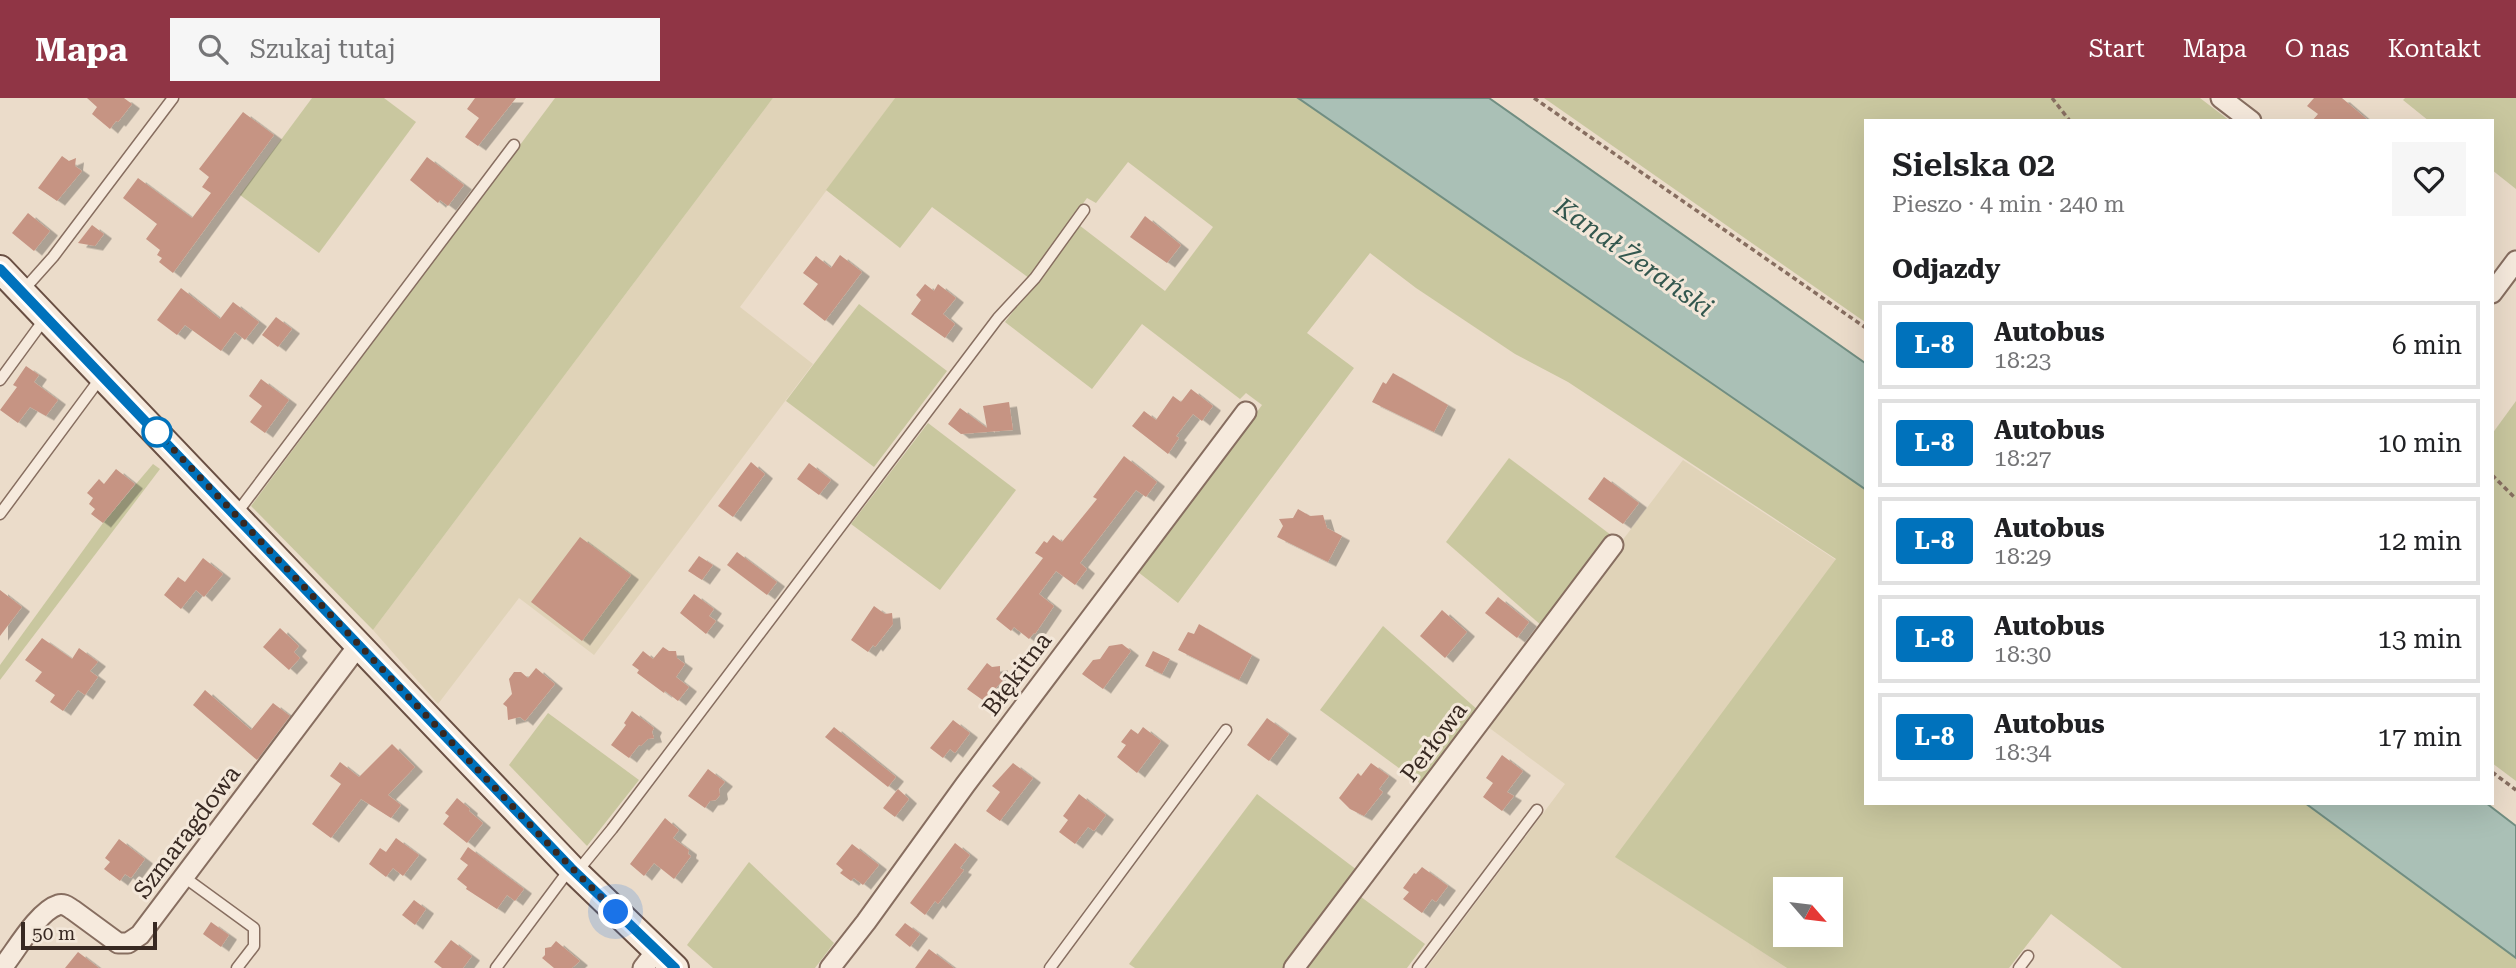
<!DOCTYPE html>
<html lang="pl">
<head>
<meta charset="utf-8">
<style>
  :root { --surface:#fff; --page:#f6f6f6; --text:#202124; --muted:#757577; --line:#e0e0e0; --accent:#903545 }
  body { margin:0; font-family:"Roboto Serif",serif; background:var(--page); color:var(--text); height:100vh; display:flex; flex-direction:column; font-size:26px; white-space:nowrap }
  * { box-sizing:border-box; margin:0 }
  p { font-size:23px; color:var(--muted) }
  .icon { flex:none; width:38px; height:38px; fill:none; stroke:currentColor; stroke-width:2; stroke-linecap:round; stroke-linejoin:round }
  .map { position:relative; flex:1; overflow:hidden }
  .details { position:absolute; left:1864px; top:21px; width:630px; height:686px; display:flex; flex-direction:column; background:var(--surface); border-radius:0px; box-shadow:0 7px 28px #0002 }
  .details>* { flex:none }
  .badge { padding:0 14px; border-radius:5px; font-size:24px; line-height:46px }
  .needle { width:46px; rotate:118deg }
  .fabs { position:absolute; left:1773px; top:779px; display:grid; gap:14px }
  .fabs a { display:grid; place-items:center; width:70px; height:70px; border-radius:0px; background:var(--surface); box-shadow:0 7px 28px #0002; font-size:35px }
  .scale { position:absolute; left:21px; bottom:18px; width:136px; box-sizing:border-box; padding-left:7px; border:4px solid #382922; border-top:0; font-size:19px; line-height:24px; white-space:nowrap; color:#382922; -webkit-text-stroke:5px #f3e7d9; paint-order:stroke }
  .you { position:absolute; width:35px; height:35px; margin:-18px; border:5px solid #fff; border-radius:50%; background:#1a73e8; box-shadow:0 0 0 10px #1a73e833 }
  .map>.badge { position:absolute; translate:-50% -50%; box-shadow:0 0 0 4px #fff }
  h2 { padding:0 28px; font-size:26px; line-height:63px }
  .round { display:grid; place-items:center; flex:none; width:74px; height:74px; border-radius:0px; background:var(--page) }
  .summary { display:flex; align-items:center; justify-content:space-between; height:119px; padding:0 28px }
  h1 { font-size:33px; font-weight:600; line-height:52px }
  ul { padding:0; list-style:none }
  li { display:flex; align-items:center; gap:21px; height:88px; margin:0 14px 10px; padding:0 14px; border:4px solid var(--line); border-radius:0px }
  li div { flex:1 }
  li b { display:block; font-size:26px }
  li em { font-style:normal }
  li .badge { min-width:77px; font-weight:700; text-align:center }
  header { display:flex; align-items:center; gap:42px; box-sizing:border-box; height:98px; padding:0 35px; background:var(--accent); color:#fff }
  header strong { font-size:33px }
  nav { display:flex; gap:38px; margin-inline-start:auto; font-size:24px }
  .search { width:490px; height:63px; background:var(--page); display:flex; align-items:center; gap:18px; box-sizing:border-box; padding:0 24px; border-radius:0px; color:var(--muted); font-size:26px }
  .map>svg:first-child { display:block }
  .farmland { fill:#e0d3b8 }
  .green { fill:#c9c79f; fill-rule:evenodd }
  .water { fill:#aac0b6; stroke:#718e82; stroke-width:2 }
  .building { fill:#c69483; filter:url(#shadow) }
  .lines { fill:none; stroke-linecap:round; stroke-linejoin:round }
  .lane-casing { stroke:#876e60; stroke-width:13 }
  .street-casing { stroke:#876e60; stroke-width:23 }
  .secondary-casing { stroke:#694f43; stroke-width:30 }
  .path { stroke:#876e60; stroke-width:3.5; stroke-dasharray:5 3.5; stroke-linecap:butt }
  .lane { stroke:#f6eadd; stroke-width:10 }
  .street { stroke:#f6eadd; stroke-width:19 }
  .secondary { stroke:#f6eadd; stroke-width:26 }
  .line-casing { stroke:#fff; stroke-width:16 }
  .line { stroke:#0072bc; stroke-width:10 }
  .walk { stroke:#382922; stroke-width:7; stroke-dasharray:0 12.6 }
  .stop-dot { fill:#fff; stroke:#0072bc; stroke-width:3.5 }
  .labels { text-anchor:middle; dominant-baseline:central; stroke-width:6; stroke-linejoin:round; paint-order:stroke }
  .street-label { font-size:24px; fill:#382922; stroke:#f3e7d9 }
  .water-label { font-size:26px; font-style:italic; fill:#33574e; stroke:#f3e7d9 }
</style>
</head>
<body>
<header>
<strong>Mapa</strong>
<div class="search"><svg class="icon" aria-label="search" viewBox="0 0 24 24"><circle cx="10" cy="10" r="6"/><path d="M15 15l6 6"/></svg>Szukaj tutaj</div>
<nav><a>Start</a><a>Mapa</a><a>O nas</a><a>Kontakt</a></nav>
</header>
<div class="map">
<svg width="2516" height="870" viewBox="0 0 2516 870">
  <defs>
    <filter id="shadow"><feDropShadow dx="8" dy="4.5" stdDeviation="0" flood-color="#0004"/></filter>
  </defs>
  <rect width="100%" height="100%" fill="#ebdcca"/>
  <!-- farmland -->
  <g class="farmland">
    <path d="M773,0h122l-155,209 73,57 -219,291 -75,-57 -81,106 -65,-74z"/>
    <path d="M1683,362l153,100 -220,297 171,111h-360l138,-184 -81,-60z"/>
  </g>
  <!-- green -->
  <g class="green">
    <path d="M312,0h72l32,24 -97,131 -79,-58z"/>
    <path d="M555,0h218l-400,532 -122,-124z"/>
    <path d="M895,0h403l567,391 1,314h439l211,155v10h-394l-71,-54 -42,54h-222l-172,-111 221,-298 -268,-177 -53,-28 -99,-66 -46,-35 -63,80 47,35 -176,235 -40,-31 124,-167 -16,-12 -6,6 -98,-75 -50,65 -87,-67 74,-97 86,66 48,-64 -85,-65 -32,41 -9,-5 -58,80 -97,-71 -32,41 -74,-58zM1785,791h45v45h-45z"/>
    <path d="M1544,0h656l30,23h-364l-1,201z"/>
    <path d="M2405,0h111v91l-24,-19v-49h-63l-26,-21z"/>
    <path d="M859,206l88,67 -73,96 -88,-66z"/>
    <path d="M2516,303v380l-24,-18v-329z"/>
    <path d="M928,325l88,67 -76,100 -89,-66z"/>
    <path d="M1509,360l102,77 -69,91 -96,-84z"/>
    <path d="M153,366l7,5 -160,211v-15l103,-142z"/>
    <path d="M1383,528l96,85 -57,74 -102,-75z"/>
    <path d="M548,615l91,67 -52,66 -78,-81z"/>
    <path d="M1257,696l100,76 -71,98h-151l-6,-4z"/>
    <path d="M749,764l85,81 -19,25h-102l-26,-23z"/>
    <path d="M1357,796l68,50 -18,24h-107z"/>
  </g>
  <!-- water -->
  <g class="water">
    <path d="M1298,0h191l376,265v126z"/>
    <path d="M2305,705h181l30,23v132z"/>
  </g>
  <!-- building -->
  <g class="building">
    <path d="M87,0h37l8,6 -14,18 -2,-1 -6,8 -18,-15 5,-7z"/>
    <path d="M475,0h41l-38,48 -13,-9 14,-19 -12,-9z"/>
    <path d="M2314,0h28l27,23h-57l6,-7 -11,-8z"/>
    <path d="M243,14l31,23 -101,138 -14,-11 3,-4 -5,-3 3,-5 -14,-11 11,-15 -34,-26 15,-20 54,40 19,-25 -9,-6 7,-10 -10,-8z"/>
    <path d="M62,58l7,5 7,-3 -1,8 7,5 -25,30 -19,-13z"/>
    <path d="M427,59l37,28 -16,21 -8,-6 -2,3 -28,-23z"/>
    <path d="M28,115l22,18 -16,20 -22,-18z"/>
    <path d="M1145,118l36,29 -14,18 -37,-26z"/>
    <path d="M92,127l12,9 -9,12 -17,-3z"/>
    <path d="M840,157l22,17 -37,49 -22,-17 15,-20 -15,-11 13,-17 15,12z"/>
    <path d="M925,186l9,7 4,-7 18,14 -13,16 12,10 -10,14 -34,-24 10,-14 -5,-5z"/>
    <path d="M181,190l39,31 13,-17 26,20 -14,18 -10,-8 -14,19 -36,-26 -8,10 -20,-15z"/>
    <path d="M276,219l16,12 -14,18 -16,-12z"/>
    <path d="M26,268l13,9 -5,7 24,18 -12,16 -16,-9 -12,16 -18,-13 17,-23 -4,-2z"/>
    <path d="M1393,275l55,32 -14,27 -62,-30 11,-20 3,2z"/>
    <path d="M261,281l28,21 -24,33 -15,-11 12,-16 -13,-10z"/>
    <path d="M1191,291l22,17 -11,15 -9,-7 -17,22 3,2 -11,16 -36,-28 12,-15 12,9 17,-24 8,6z"/>
    <path d="M1009,304l4,28 -52,4 -13,-10 12,-16 27,20 -4,-22z"/>
    <path d="M1124,358l33,26 -11,15 -10,-7 -56,73 7,6 -12,16 -19,-14 -17,23 15,12 -19,28 -1,-1 -5,6 -15,-12 -3,4 -15,-12 47,-61 -8,-5 9,-12 3,2 6,-8 9,7 35,-43 -4,-2z"/>
    <path d="M751,364l14,12 -32,43 -15,-11z"/>
    <path d="M809,365l22,17 -12,15 -22,-16z"/>
    <path d="M116,371l19,15 -32,39 -12,-9 4,-5 -6,-5 4,-6 -6,-5 12,-14 5,5z"/>
    <path d="M1604,379l35,26 -16,21 -35,-25z"/>
    <path d="M1298,411l12,7 13,-1 4,13 15,8 -14,26 -51,-25 6,-11 -4,-7 14,-1z"/>
    <path d="M580,439l51,38 -49,66 -51,-39z"/>
    <path d="M737,454l40,30 -10,13 -40,-30z"/>
    <path d="M699,458l14,9 -11,15 -14,-9z"/>
    <path d="M203,460l20,16 -19,23 -8,-7 -15,19 -17,-14 14,-18 7,5z"/>
    <path d="M0,492l22,17 -22,29z"/>
    <path d="M694,496l20,15 -5,7 7,5 -10,13 -26,-21z"/>
    <path d="M1498,499l31,25 -12,16 -32,-25z"/>
    <path d="M874,508l11,8 7,-1 1,11 -18,23 -2,-2 -5,7 -17,-12z"/>
    <path d="M1442,512l25,22 -22,26 -25,-22z"/>
    <path d="M1199,526l53,31 -13,25 -61,-30 10,-18 6,2z"/>
    <path d="M280,530l19,18 -5,6 6,6 -11,12 -26,-23z"/>
    <path d="M42,540l30,21 7,-11 19,14 -8,9 8,6 -13,18 -7,-5 -15,21 -13,-9 5,-7 -20,-14 7,-9 -17,-12z"/>
    <path d="M1122,546l9,7 -28,38 -21,-15 11,-14 7,-1 9,-13z"/>
    <path d="M663,549l6,4h7l1,7 8,6 -9,13 13,10 -11,14 -13,-10 -1,2 -27,-20 2,-3 -7,-5 11,-14 10,8z"/>
    <path d="M1153,553l17,8 -8,15 -17,-8z"/>
    <path d="M987,565l5,4 8,-1v8l5,4 -21,23 -17,-12z"/>
    <path d="M536,570l19,16 -30,37 -5,-4 -12,3 -1,-13 -4,-3 9,-10 -3,-15 5,-7h7l7,6z"/>
    <path d="M205,592l46,40 22,-27 17,13 -33,44 -64,-55z"/>
    <path d="M632,613l22,17 -2,4 2,6 -6,1 -7,7 -2,-1 -10,13 -18,-13 15,-20 -2,-2z"/>
    <path d="M1267,620l22,16 -20,27 -22,-16z"/>
    <path d="M953,622l17,13 -15,20 -5,-4 -7,9 -13,-10z"/>
    <path d="M834,629l62,50 -8,10 -63,-50z"/>
    <path d="M1143,629l18,14 -24,32 -20,-16 9,-12 -5,-3 10,-13 7,5z"/>
    <path d="M392,646l23,23 -27,28 13,10 -10,13 -30,-19 -30,39 -19,-14 29,-40 -11,-8 10,-14 19,15z"/>
    <path d="M1502,657l21,16 -16,21 7,4 -12,15 -19,-14 10,-14 -7,-5z"/>
    <path d="M1013,665l20,15 -33,43 -14,-10 14,-19 -8,-6z"/>
    <path d="M1371,665l18,13 -10,13 4,3 -19,24 -14,-7 -11,-11 19,-25 3,3z"/>
    <path d="M708,671l17,13 -6,7 1,6 -4,5 -6,1 -5,7 -17,-12z"/>
    <path d="M898,691l11,10 -14,18 -12,-9z"/>
    <path d="M1079,696l27,21 -12,16 -6,-4 -13,17 -16,-12 9,-12 -5,-4z"/>
    <path d="M457,700l13,11 -1,2 14,12 -16,20 -24,-19 6,-8 -4,-3z"/>
    <path d="M665,720l14,12 -6,8 16,12 -1,4 3,2 -17,23 -20,-16 -10,13 -14,-12z"/>
    <path d="M396,740l23,17 -16,21 -10,-8 -7,9 -17,-13 11,-16 6,4z"/>
    <path d="M119,741l26,20 -14,19 -6,-4 -5,7 -16,-12 6,-7 -5,-4z"/>
    <path d="M955,745l15,12 -10,13 4,2 -26,34 -3,-3 -10,14 -15,-12z"/>
    <path d="M852,746l27,21 -16,20 -9,-7 -3,3 -11,-8 3,-3 -7,-6z"/>
    <path d="M468,749l56,42 -9,12 -8,-6 -10,14 -31,-20 1,-2 -10,-8 11,-14 -8,-6z"/>
    <path d="M1422,769l26,19 -12,16 -4,-3 -10,14 -19,-14 6,-7 -6,-4 11,-15 2,1z"/>
    <path d="M414,802l12,9 -11,16 -13,-10z"/>
    <path d="M211,824l18,13 -8,12 -18,-13z"/>
    <path d="M905,825l15,11 -10,13 -15,-12z"/>
    <path d="M451,842l21,16 -9,12h-21l-8,-6z"/>
    <path d="M556,843l24,20 -8,7h-18l-12,-10 3,-3v-7l6,-1z"/>
    <path d="M929,851l25,19h-39z"/>
    <path d="M78,854l21,16h-34z"/>
  </g>
  <g class="lines">
    <!-- lane casing -->
    <g class="lane-casing">
      <g id="lane">
        <path d="M21,192l7,-5 25,-28 120,-159"/>
        <path d="M0,282l46,-63"/>
        <path d="M0,416l102,-138"/>
        <path d="M236,416l278,-369"/>
        <path d="M576,775l36,-44 386,-511 37,-40 49,-68"/>
        <path d="M184,779l70,51v18l-17,22"/>
        <path d="M496,870l73,-98"/>
        <path d="M1050,870l176,-238"/>
        <path d="M1418,870l119,-158"/>
        <path d="M2019,870l9,-12"/>
      </g>
    </g>
    <!-- street casing -->
    <g class="street-casing">
      <g id="street">
        <path d="M2221,0l30,23"/>
        <path d="M2492,195l24,-32"/>
        <path d="M2,870c13,-16 36,-57 56,-63 6,-2 10,2 15,5l45,33h10l12,-8 218,-289"/>
        <path d="M643,870l14,-18"/>
        <path d="M830,870l36,-46 99,-137 281,-373"/>
        <path d="M1294,870l319,-423"/>
      </g>
    </g>
    <!-- secondary casing -->
    <g class="secondary-casing">
      <path id="secondary" d="M0,171l571,599 104,100"/>
    </g>
    <!-- path -->
    <g class="path">
      <path d="M1534,0l332,230"/>
      <path d="M2052,0l18,23"/>
      <path d="M2492,377l24,24"/>
      <path d="M2492,674l24,18"/>
    </g>
    <!-- lane -->
    <use href="#lane" class="lane"/>
    <!-- street -->
    <use href="#street" class="street"/>
    <!-- secondary -->
    <use href="#secondary" class="secondary"/>
  </g>
  <g class="lines">
    <!-- line casing -->
    <g class="line-casing">
      <path id="line" d="M0,171l571,599 104,100"/>
    </g>
    <!-- line -->
    <use href="#line" class="line"/>
    <!-- walk -->
    <path class="walk" d="M157,334l397,418 62,62"/>
  </g>
  <!-- markers -->
  <circle class="stop-dot" cx="157" cy="334" r="14"/>
  <g class="labels">
    <!-- street labels -->
    <g class="street-label">
      <text transform="translate(1017 576) rotate(-53)">Błękitna</text>
      <text transform="translate(1434 644) rotate(-53)">Perłowa</text>
      <text transform="translate(187 734) rotate(-53)">Szmaragdowa</text>
    </g>
    <!-- water labels -->
    <g class="water-label">
      <text transform="translate(1634 159) rotate(35)">Kanał Żerański</text>
    </g>
  </g>
</svg>
<div class="fabs">
<a><svg class="needle" viewBox="-14 -14 28 28"><path d="M0-13l5 13h-10z" fill="#e53935"/><path d="M0 13l5-13h-10z" fill="#757577"/></svg></a>
</div>
<div class="scale">50 m</div>
<div class="you" style="left:616px;top:814px"></div>
<section class="details">
<div class="summary"><div><h1>Sielska 02</h1><p>Pieszo · 4 min · 240 m</p></div><a class="round"><svg class="icon" aria-label="heart" viewBox="0 0 24 24"><path d="M12 20l-8-8c-3-5 5-10 8-4 3-6 11-1 8 4z"/></svg></a></div>
<h2>Odjazdy</h2>
<ul>
<li><span class="badge" style="background:#0072bc;color:#fff">L-8</span><div><b>Autobus</b><p>18:23</p></div><em>6 min</em></li>
<li><span class="badge" style="background:#0072bc;color:#fff">L-8</span><div><b>Autobus</b><p>18:27</p></div><em>10 min</em></li>
<li><span class="badge" style="background:#0072bc;color:#fff">L-8</span><div><b>Autobus</b><p>18:29</p></div><em>12 min</em></li>
<li><span class="badge" style="background:#0072bc;color:#fff">L-8</span><div><b>Autobus</b><p>18:30</p></div><em>13 min</em></li>
<li><span class="badge" style="background:#0072bc;color:#fff">L-8</span><div><b>Autobus</b><p>18:34</p></div><em>17 min</em></li>
</ul>
</section>
</div>
</body>
</html>
